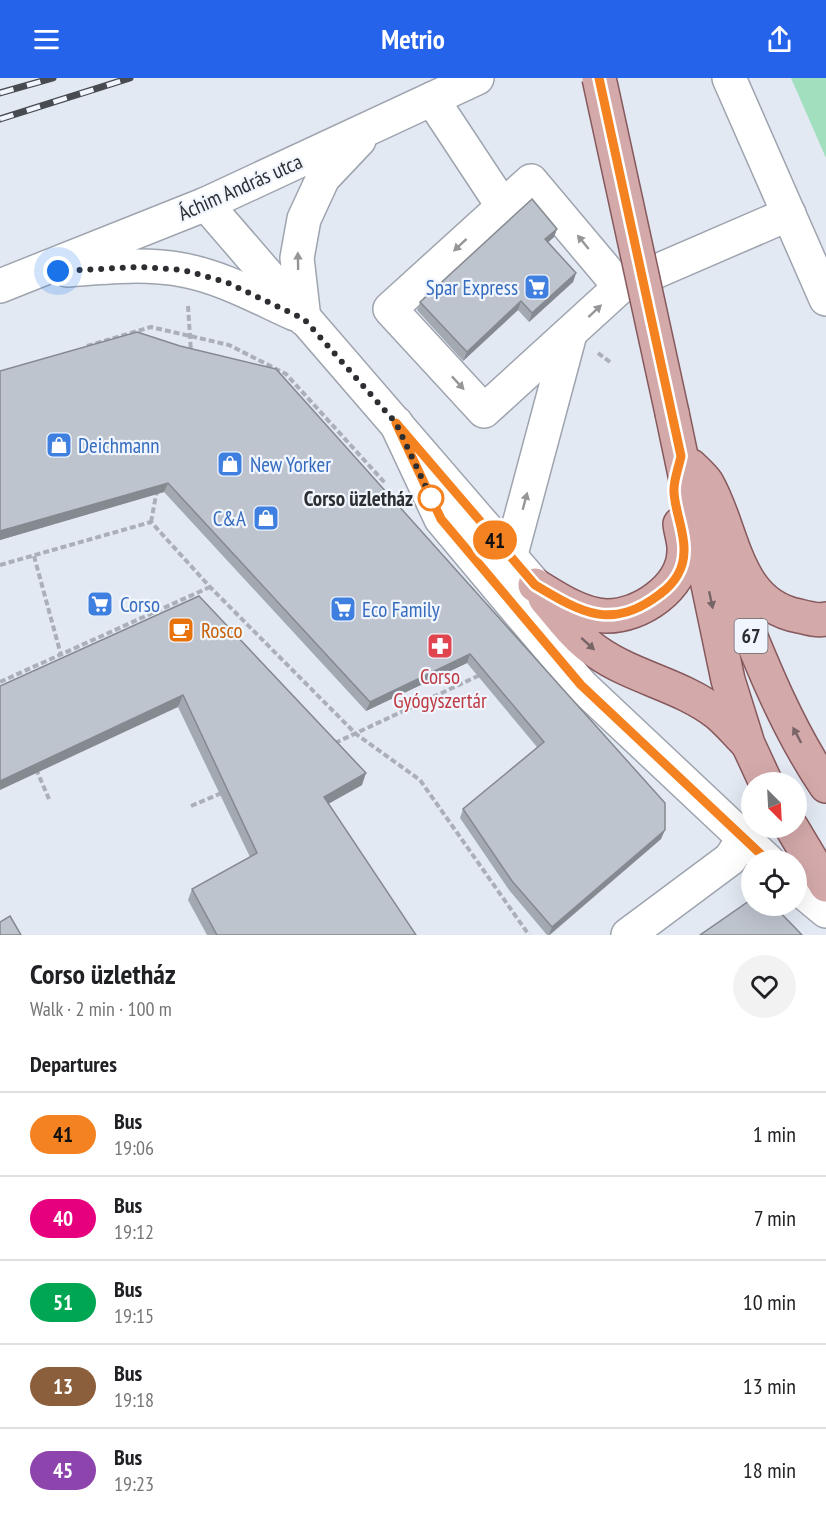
<!DOCTYPE html>
<html lang="en">
<head>
<meta charset="utf-8">
<style>
  :root { --surface:#fff; --page:#f2f2f2; --text:#202124; --muted:#757577; --line:#e0e0e0; --accent:#2563eb }
  body { margin:0; font-family:"PT Sans Narrow",sans-serif; background:var(--page); color:var(--text); height:100vh; display:flex; flex-direction:column; font-size:22px; white-space:nowrap }
  * { box-sizing:border-box; margin:0 }
  p { font-size:20px; color:var(--muted) }
  .icon { flex:none; width:33px; height:33px; fill:none; stroke:currentColor; stroke-width:2; stroke-linecap:round; stroke-linejoin:round }
  .map { position:relative; height:857px; overflow:hidden }
  .sheet { display:flex; flex-direction:column; background:var(--surface); flex:1 }
  .sheet>* { flex:none }
  .badge { padding:0 12px; border-radius:20px; font-size:21px; line-height:39px }
  .needle { width:39px; rotate:156deg }
  .tools { position:absolute; left:741px; top:694px; display:grid; gap:12px }
  .tools a { display:grid; place-items:center; width:66px; height:66px; border-radius:50%; background:var(--surface); box-shadow:0 6px 24px #0002; font-size:30px }
  .you { position:absolute; width:30px; height:30px; margin:-15px; border:4px solid #fff; border-radius:50%; background:#1a73e8; box-shadow:0 0 0 9px #1a73e833 }
  .map>.badge { position:absolute; translate:-50% -50%; box-shadow:0 0 0 3px #fff }
  h2 { padding:0 30px; font-size:22px; line-height:54px }
  .round { display:grid; place-items:center; flex:none; width:63px; height:63px; border-radius:32px; background:var(--page) }
  .overview { display:flex; align-items:center; justify-content:space-between; height:102px; padding:0 30px }
  h1 { font-size:28px; font-weight:800; line-height:45px }
  ul { padding:0; list-style:none }
  li { display:flex; align-items:center; gap:18px; height:84px; padding:0 30px; border-top:2px solid var(--line) }
  li div { flex:1 }
  li b { display:block; font-size:22px }
  li em { font-style:normal }
  li .badge { min-width:66px; font-weight:700; text-align:center }
  header { display:flex; justify-content:space-between; align-items:center; height:78px; padding:0 30px; background:var(--accent); color:#fff; font-size:27px; font-weight:800 }
  .map>svg:first-child { display:block }
  .green { fill:#a2dfbe }
  .lines { fill:none; stroke-linecap:round; stroke-linejoin:round }
  .minor-casing { stroke:#9ea4ae; stroke-width:36 }
  .major-casing { stroke:#86595c; stroke-width:36 }
  .path { stroke:#abb0b8; stroke-width:4; stroke-dasharray:6 3; stroke-linecap:butt }
  .minor { stroke:#fff; stroke-width:33 }
  .major { stroke:#d4a9aa; stroke-width:33 }
  .rail-casing { stroke:#484b50; stroke-width:7 }
  .rail { stroke:#f1f6fe; stroke-width:4.5; stroke-dasharray:14; stroke-linecap:butt }
  .major-bridge-casing { stroke:#86595c; stroke-width:36; stroke-linecap:butt }
  .major-bridge { stroke:#d4a9aa; stroke-width:33 }
  .wall { fill:#a3a9b1 }
  .shaded-wall { fill:#858990 }
  .building { fill:#bec4ce; stroke:#858990; stroke-width:1.5 }
  .oneway { fill:#969698 }
  .oneway2 { fill:#786568 }
  .line-casing { stroke:#fff; stroke-width:14 }
  .line { stroke:#f58220; stroke-width:9 }
  .walk { stroke:#2c2e32; stroke-width:6; stroke-dasharray:0 10.8 }
  .stop-dot { fill:#fff; stroke:#f58220; stroke-width:3 }
  .labels { text-anchor:middle; dominant-baseline:central; stroke-width:4.5; stroke-linejoin:round; paint-order:stroke }
  .shield { fill:#f1f6fe; stroke:#676a6f; stroke-width:1.5 }
  .shield-label { font-size:20px; font-weight:bold; fill:#2c2e32 }
  .street-label { font-size:21px; fill:#2c2e32; stroke:#f1f6fe }
  .shop-label { font-size:21px; fill:#366cbe; stroke:#f1f6fe; text-anchor:start }
  .stop-label { font-size:21px; font-weight:bold; fill:#2c2e32; stroke:#f1f6fe; text-anchor:end }
  .food-label { font-size:21px; fill:#c56008; stroke:#f1f6fe; text-anchor:start }
  .health-label { font-size:21px; fill:#be3a42; stroke:#f1f6fe }
</style>
</head>
<body>
<header><svg class="icon" aria-label="menu" viewBox="0 0 24 24"><path d="M4 6h16M4 12h16M4 18h16"/></svg>Metrio<svg class="icon" aria-label="share" viewBox="0 0 24 24"><path d="M12 15V3M7 8l5-5 5 5M5 13v7h14v-7"/></svg></header>
<div class="map">
<svg width="826" height="857" viewBox="0 0 826 857">
  <rect width="100%" height="100%" fill="#e2e9f3"/>
  <!-- green -->
  <path class="green" d="M791,0h35v80z"/>
  <g class="lines">
    <!-- minor casing -->
    <g class="minor-casing">
      <g id="minor">
        <path d="M729,0l97,221"/>
        <path d="M432,21l70,106"/>
        <path d="M206,126l329,381"/>
        <path d="M67,192c38,-3 78,-7 116,0 39,7 76,28 112,44"/>
        <path d="M0,208l206,-82 271,-126"/>
        <path d="M620,209l-89,-106 -141,128 94,102 136,-124 169,-73"/>
        <path d="M304,241l-7,-61 7,-39 19,-41 36,-38"/>
        <path d="M396,345l45,96 72,86 68,80 187,176"/>
        <path d="M510,480l60,-224"/>
        <path d="M796,808l30,25"/>
        <path d="M628,857l102,-76 14,-21"/>
      </g>
    </g>
    <!-- major casing -->
    <g class="major-casing">
      <g id="major">
        <path d="M672,335l56,267 20,64 18,39"/>
        <path d="M691,388c5,5 12,11 16,17 27,46 27,121 92,133 8,2 19,5 27,3"/>
        <path d="M716,474c33,78 62,163 110,234"/>
        <path d="M535,507c21,13 46,30 71,31 34,1 77,-29 78,-64 1,-9 -3,-19 -4,-28"/>
        <path d="M545,520c16,19 31,40 52,54 37,26 84,33 120,61 10,8 20,20 29,29"/>
        <path d="M792,750l34,57"/>
      </g>
    </g>
    <!-- path -->
    <g class="path">
      <path d="M188,228l3,46"/>
      <path d="M87,268l64,-19 78,18 57,29 99,109"/>
      <path d="M598,275l12,9"/>
      <path d="M151,444l6,-32"/>
      <path d="M34,478l27,99"/>
      <path d="M0,487l151,-43 59,65 146,147 64,46 109,155"/>
      <path d="M0,604l210,-95"/>
      <path d="M335,665l145,-68"/>
      <path d="M36,691l13,30"/>
      <path d="M191,728l33,-14"/>
    </g>
    <!-- minor -->
    <use href="#minor" class="minor"/>
    <!-- major -->
    <use href="#major" class="major"/>
    <!-- rail casing -->
    <g class="rail-casing">
      <g id="rail">
        <path d="M0,15l53,-15"/>
        <path d="M0,41l130,-41"/>
      </g>
    </g>
    <!-- rail -->
    <use href="#rail" class="rail"/>
    <!-- major-bridge casing -->
    <g class="major-bridge-casing">
      <path id="major-bridge" d="M599,0l73,335"/>
    </g>
    <!-- major-bridge -->
    <use href="#major-bridge" class="major-bridge"/>
  </g>
  <!-- wall -->
  <g class="wall">
    <path d="M557,151l-3,8 -6,5 28,31 -3,9 -44,40 -11,-12 -55,51 -46,-51 3,-8z"/>
    <path d="M137,254l524,507 -111,96h-3l-38,-45 -49,-72 3,-9 74,-62 -70,-84 -101,48 -202,-219 -164,48v-169z"/>
    <path d="M199,518l163,189 -34,19 88,131h-209l-19,-35 4,-11 58,-32 -72,-150z"/>
  </g>
  <!-- shaded-wall -->
  <g class="shaded-wall">
    <path d="M557,151l-3,8 -12,11 3,-9z"/>
    <path d="M576,195l-3,9 -44,40 3,-9z"/>
    <path d="M521,223l-3,9 -55,51 4,-9z"/>
    <path d="M168,405l-4,9 -164,48v-9z"/>
    <path d="M470,576l-3,9 -101,48 4,-9z"/>
    <path d="M183,617l-5,12 -178,83v-9z"/>
    <path d="M366,695l-4,12 -43,24 5,-12z"/>
    <path d="M665,752l-4,9 -112,96 3,-8z"/>
  </g>
  <!-- building -->
  <g class="building">
    <path d="M532,121l25,30 -12,10 31,34 -44,40 -11,-12 -54,51 -47,-50z"/>
    <path d="M137,254l43,14 96,23 389,434v27l-113,97 -40,-46 -49,-72 81,-67 -74,-88 -100,48 -202,-219 -168,48v-160z"/>
    <path d="M199,518l167,177 -42,24 92,138h-199l-25,-46 65,-36 -74,-158 -183,86v-95z"/>
    <path d="M752,821v7h22l28,29h-102z"/>
    <path d="M10,838l11,19h-21v-13z"/>
  </g>
  <!-- one-way arrows -->
  <defs><path id="oneway-solid" d="M-6-.8H1V-3.2L6.5 0L1 3.2V.8H-6Z" transform="scale(1.5)"/></defs>
  <g class="oneway">
    <use href="#oneway-solid" transform="translate(583 164) rotate(-129)"/>
    <use href="#oneway-solid" transform="translate(460 167) rotate(137)"/>
    <use href="#oneway-solid" transform="translate(298 183) rotate(-91)"/>
    <use href="#oneway-solid" transform="translate(595 233) rotate(-43)"/>
    <use href="#oneway-solid" transform="translate(458 305) rotate(47)"/>
    <use href="#oneway-solid" transform="translate(525 423) rotate(-75)"/>
  </g>
  <g class="oneway2">
    <use href="#oneway-solid" transform="translate(711 522) rotate(78)"/>
    <use href="#oneway-solid" transform="translate(588 566) rotate(42)"/>
    <use href="#oneway-solid" transform="translate(797 657) rotate(-118)"/>
  </g>
  <g class="lines">
    <!-- line casing -->
    <g class="line-casing">
      <path id="line" d="M599,0l82,378c-2,11 -8,25 -7,36 1,20 11,40 10,59 0,18 -10,33 -24,43 -48,37 -78,19 -125,-9l-139,-162 45,96 140,166 187,176"/>
    </g>
    <!-- line -->
    <use href="#line" class="line"/>
    <!-- walk -->
    <path class="walk" d="M58,193l82,-4 43,3 43,12 78,37 92,104 36,77 -1,-2"/>
  </g>
  <!-- icons -->
  <defs>
    <g id="supermarket-square" transform="scale(1.35)"><rect x="-9" y="-9" width="18" height="18" rx="4" fill="#3f7fe0" stroke="#f1f6fe"/><path d="M-6-5.5h2.5l.6 2H6L4.5 2H-2.5L-4.4-4H-6ZM-1.5 3.2a1.3 1.3 0 1 0 .1 0ZM3 3.2a1.3 1.3 0 1 0 .1 0Z" fill="#fff"/></g>
    <g id="shop-square" transform="scale(1.35)"><rect x="-9" y="-9" width="18" height="18" rx="4" fill="#3f7fe0" stroke="#f1f6fe"/><path d="M-5-2.5h2.3a2.7 3.5 0 0 1 5.4 0H5L5.5 6h-11ZM-1.5-2.5h3a1.5 2.3 0 0 0-3 0Z" fill="#fff"/></g>
    <g id="cafe-square" transform="scale(1.35)"><rect x="-9" y="-9" width="18" height="18" rx="4" fill="#e8710a" stroke="#f1f6fe"/><path d="M-5.5-4.5H6V0H3Q3 3.5 0 3.5H-2.5Q-5.5 3.5-5.5 0ZM3-3.2v2h1.7v-2ZM-6 4.5H4V6H-6Z" fill="#fff"/></g>
    <g id="pharmacy-square" transform="scale(1.35)"><rect x="-9" y="-9" width="18" height="18" rx="4" fill="#e0444e" stroke="#f1f6fe"/><path d="M-2-6h4v4h4v4h-4v4h-4v-4h-4v-4h4Z" fill="#fff"/></g>
  </defs>
  <g fill-rule="evenodd">
    <use href="#supermarket-square" x="537" y="209"/>
    <use href="#shop-square" x="59" y="367"/>
    <use href="#shop-square" x="230" y="386"/>
    <use href="#shop-square" x="266" y="440"/>
    <use href="#supermarket-square" x="100" y="526"/>
    <use href="#supermarket-square" x="343" y="531"/>
    <use href="#cafe-square" x="181" y="552"/>
    <use href="#pharmacy-square" x="440" y="568"/>
  </g>
  <!-- markers -->
  <circle class="stop-dot" cx="431" cy="420" r="12"/>
  <g class="labels">
    <!-- shield labels -->
    <rect class="shield" x="734.5" y="541" width="33" height="34" rx="4.5"/>
    <g class="shield-label">
      <text x="751" y="558">67</text>
    </g>
    <!-- street labels -->
    <g class="street-label">
      <text transform="translate(240 109) rotate(-24)">Áchim András utca</text>
    </g>
    <!-- shop labels -->
    <g class="shop-label">
      <text x="518" y="209" text-anchor="end">Spar Express</text>
      <text x="78" y="367">Deichmann</text>
      <text x="250" y="386">New Yorker</text>
      <text x="246" y="440" text-anchor="end">C&amp;A</text>
      <text x="120" y="526">Corso</text>
      <text x="362" y="531">Eco Family</text>
    </g>
    <!-- stop labels -->
    <g class="stop-label">
      <text x="413" y="420">Corso üzletház</text>
    </g>
    <!-- food labels -->
    <g class="food-label">
      <text x="201" y="552">Rosco</text>
    </g>
    <!-- health labels -->
    <g class="health-label">
      <text x="440" y="598">Corso<tspan x="440" dy="24">Gyógyszertár</tspan></text>
    </g>
  </g>
</svg>
<div class="tools">
<a><svg class="needle" viewBox="-14 -14 28 28"><path d="M0-13l5 13h-10z" fill="#e53935"/><path d="M0 13l5-13h-10z" fill="#757577"/></svg></a>
<a><svg class="icon" aria-label="locate" viewBox="0 0 24 24"><circle cx="12" cy="12" r="6"/><path d="M12 2v4M12 18v4M2 12h4M18 12h4"/></svg></a>
</div>
<div class="you" style="left:58px;top:193px"></div>
<b class="badge" style="left:495px;top:462px;background:#f58220;color:#111">41</b>
</div>
<section class="sheet">
<div class="overview"><div><h1>Corso üzletház</h1><p>Walk · 2 min · 100 m</p></div><a class="round"><svg class="icon" aria-label="heart" viewBox="0 0 24 24"><path d="M12 20l-8-8c-3-5 5-10 8-4 3-6 11-1 8 4z"/></svg></a></div>
<h2>Departures</h2>
<ul>
<li><span class="badge" style="background:#f58220;color:#111">41</span><div><b>Bus</b><p>19:06</p></div><em>1 min</em></li>
<li><span class="badge" style="background:#e6007e;color:#fff">40</span><div><b>Bus</b><p>19:12</p></div><em>7 min</em></li>
<li><span class="badge" style="background:#00a651;color:#fff">51</span><div><b>Bus</b><p>19:15</p></div><em>10 min</em></li>
<li><span class="badge" style="background:#8b5e3c;color:#fff">13</span><div><b>Bus</b><p>19:18</p></div><em>13 min</em></li>
<li><span class="badge" style="background:#8e44ad;color:#fff">45</span><div><b>Bus</b><p>19:23</p></div><em>18 min</em></li>
</ul>
</section>
</body>
</html>
